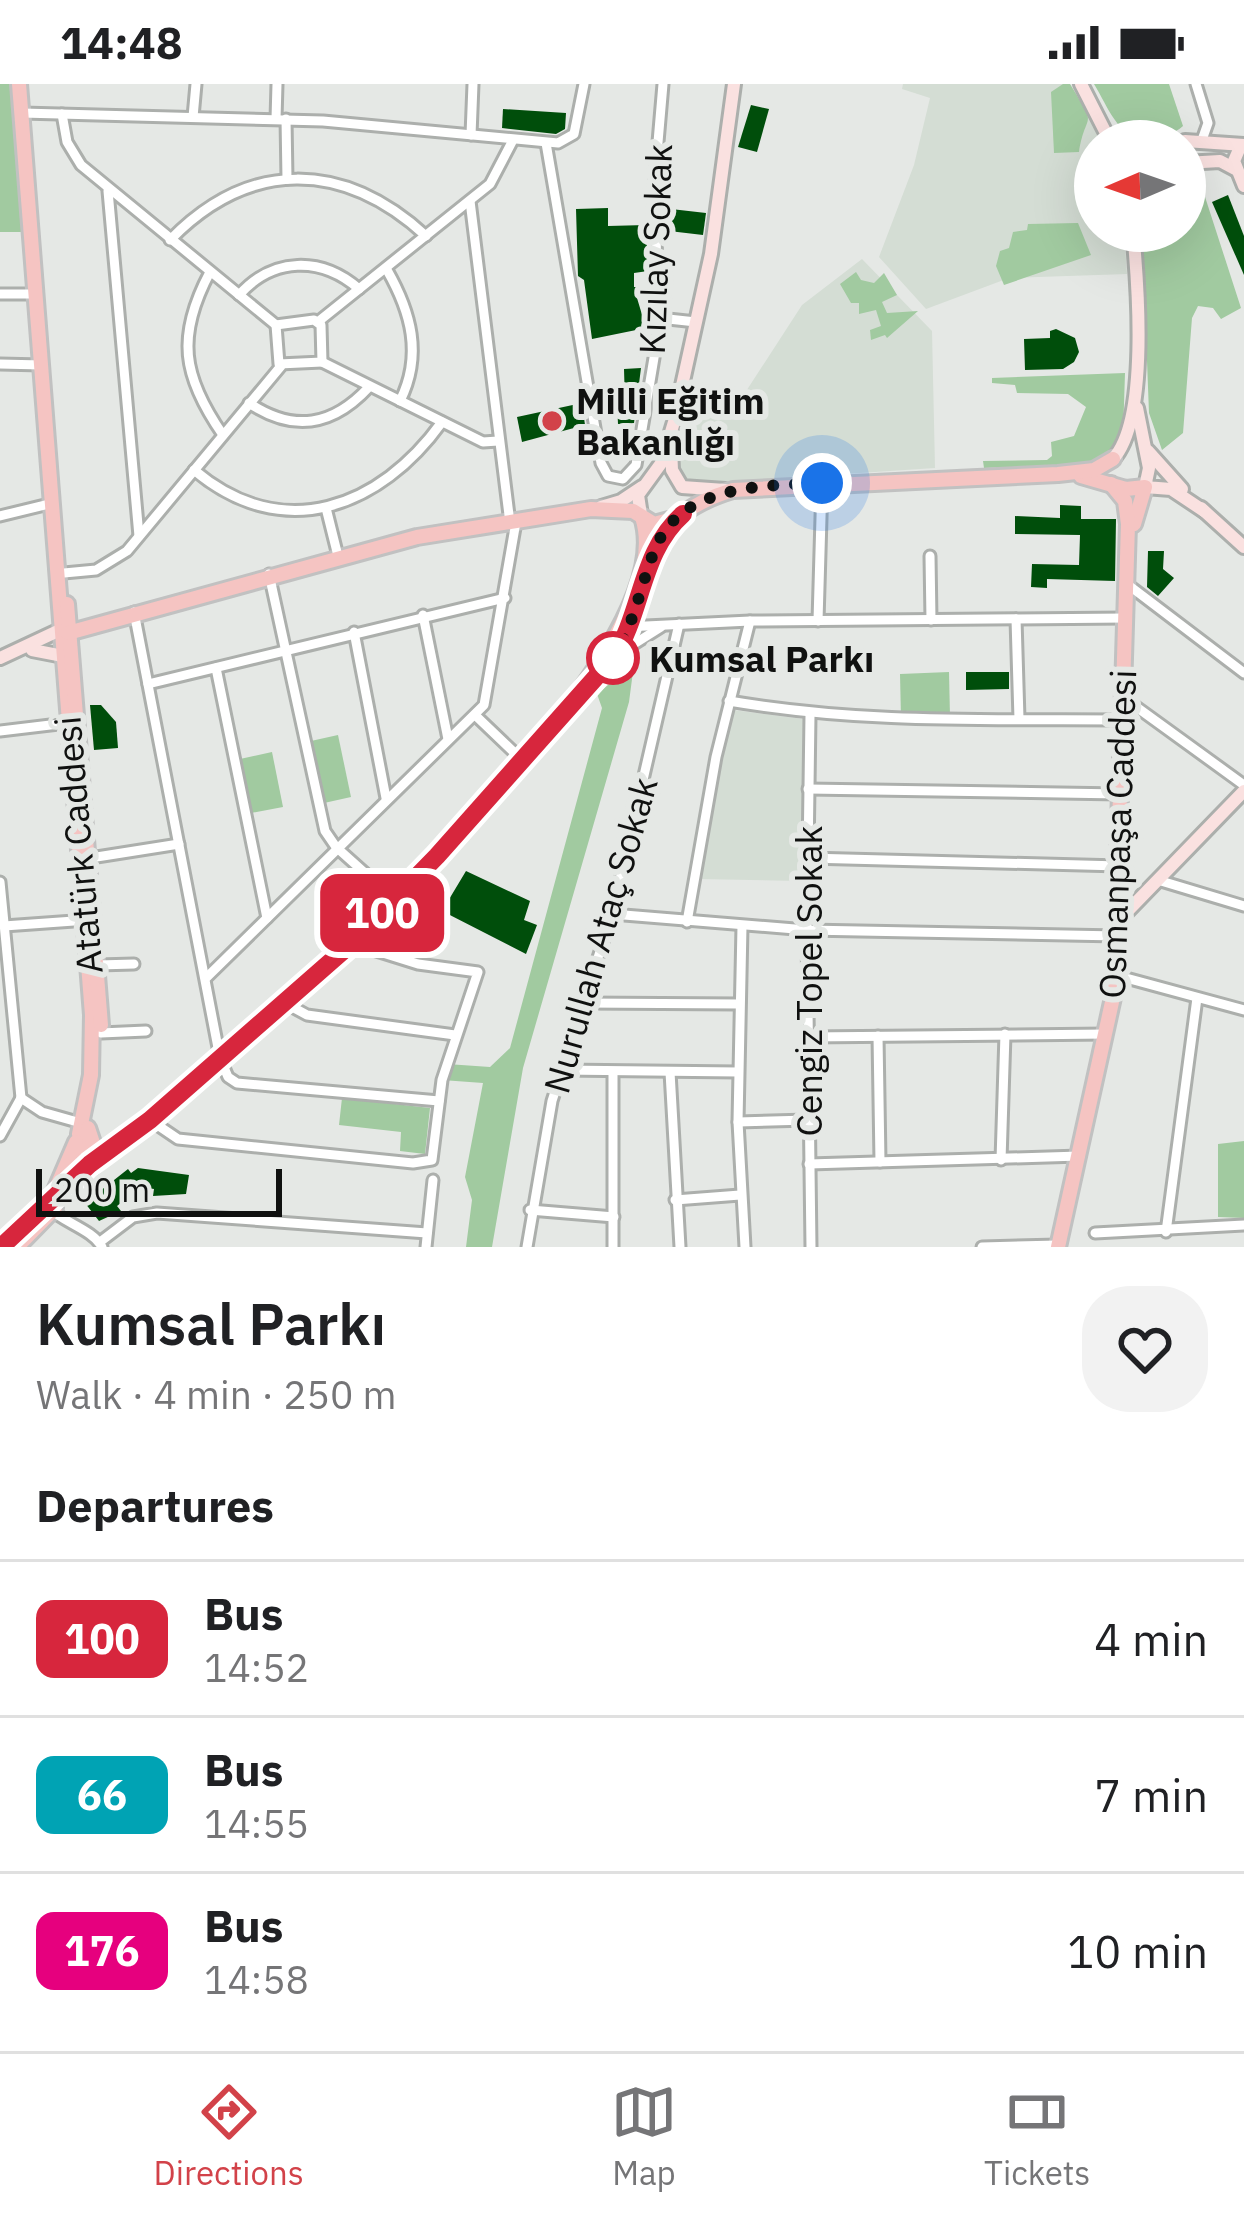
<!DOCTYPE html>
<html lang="en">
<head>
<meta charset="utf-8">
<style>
  :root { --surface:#fff; --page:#f2f2f2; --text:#202124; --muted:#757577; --line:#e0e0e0; --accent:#d24249 }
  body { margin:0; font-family:"IBM Plex Sans",sans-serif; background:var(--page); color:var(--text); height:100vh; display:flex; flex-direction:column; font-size:45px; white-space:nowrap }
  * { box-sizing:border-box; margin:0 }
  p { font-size:39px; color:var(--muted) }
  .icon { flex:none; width:66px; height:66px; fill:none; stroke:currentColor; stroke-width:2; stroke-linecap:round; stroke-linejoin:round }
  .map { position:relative; height:1163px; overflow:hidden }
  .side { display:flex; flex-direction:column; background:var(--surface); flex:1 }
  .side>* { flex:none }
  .badge { padding:0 24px; border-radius:18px; font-size:42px; line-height:78px }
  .needle { width:78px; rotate:268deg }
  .buttons { position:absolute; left:1074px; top:36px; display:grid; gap:24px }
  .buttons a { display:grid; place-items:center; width:132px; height:132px; border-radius:50%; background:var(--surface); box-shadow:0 12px 48px #0002; font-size:60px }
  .scale { position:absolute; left:36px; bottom:30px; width:246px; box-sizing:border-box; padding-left:12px; border:6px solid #101110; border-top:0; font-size:33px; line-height:42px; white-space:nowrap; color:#101110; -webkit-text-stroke:9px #e5e8e5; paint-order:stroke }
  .you { position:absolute; width:60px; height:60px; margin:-30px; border:9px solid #fff; border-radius:50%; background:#1a73e8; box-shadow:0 0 0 18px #1a73e833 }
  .map>.badge { position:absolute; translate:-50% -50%; box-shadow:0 0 0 6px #fff }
  h2 { padding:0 36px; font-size:45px; line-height:108px }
  .round { display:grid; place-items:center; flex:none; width:126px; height:126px; border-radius:48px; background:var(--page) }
  .head { display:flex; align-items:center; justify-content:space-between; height:204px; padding:0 36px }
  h1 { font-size:57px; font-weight:600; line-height:90px }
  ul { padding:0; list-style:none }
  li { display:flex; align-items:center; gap:36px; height:156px; padding:0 36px; border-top:3px solid var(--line) }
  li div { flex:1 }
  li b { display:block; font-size:45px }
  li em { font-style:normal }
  li .badge { min-width:132px; font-weight:700; text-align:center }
  .status { display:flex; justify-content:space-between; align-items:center; height:84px; padding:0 60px; background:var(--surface); direction:ltr }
  .status svg { height:33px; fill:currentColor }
  .tabs { display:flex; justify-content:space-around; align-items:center; height:168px; border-top:3px solid var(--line); background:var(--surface); font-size:33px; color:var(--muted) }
  .tabs a { display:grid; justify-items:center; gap:6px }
  .tabs .selected { color:var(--accent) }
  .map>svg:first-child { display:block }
  .built { fill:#d4ddd4 }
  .green { fill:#a1caa0 }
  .building { fill:#004e0b }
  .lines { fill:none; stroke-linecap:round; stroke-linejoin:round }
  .street-casing { stroke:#acafac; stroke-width:15 }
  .secondary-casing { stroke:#acafac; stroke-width:18 }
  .primary-casing { stroke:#c1c1c1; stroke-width:20 }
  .street { stroke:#fff; stroke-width:9 }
  .secondary { stroke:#fae1e0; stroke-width:12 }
  .primary { stroke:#f5c4c2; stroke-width:14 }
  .line-casing { stroke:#fff; stroke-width:27 }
  .line { stroke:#d7263d; stroke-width:18 }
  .walk { stroke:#101110; stroke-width:12; stroke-dasharray:0 21.6 }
  .poi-dot { fill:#d24249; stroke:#e5e8e5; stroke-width:4.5 }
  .stop-dot { fill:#fff; stroke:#d7263d; stroke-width:6 }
  .labels { text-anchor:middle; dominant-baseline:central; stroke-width:12; stroke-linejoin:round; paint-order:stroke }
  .street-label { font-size:36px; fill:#101110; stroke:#e5e8e5 }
  .poi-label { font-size:36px; font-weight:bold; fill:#101110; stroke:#e5e8e5; text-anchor:start }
  .stop-label { font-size:36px; font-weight:bold; fill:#101110; stroke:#e5e8e5; text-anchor:start }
</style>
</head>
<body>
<div class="status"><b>14:48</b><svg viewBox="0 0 49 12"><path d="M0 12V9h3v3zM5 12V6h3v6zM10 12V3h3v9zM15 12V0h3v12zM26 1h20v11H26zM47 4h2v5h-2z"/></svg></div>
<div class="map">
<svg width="1244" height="1163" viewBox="0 0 1244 1163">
  <rect width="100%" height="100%" fill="#e5e8e5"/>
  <!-- built -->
  <g class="built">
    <path d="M903,0h164l23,32 9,25h-4v90h29l3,43 -118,4 -83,31 -47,-52 35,-92 16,-67 -28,-9z"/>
    <path d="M862,175l70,72 3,137 -239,16 -14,-7 -5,-19 16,-59 37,17 72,-111z"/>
    <path d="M733,626l70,9 -2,162 -103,-2z"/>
  </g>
  <!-- green -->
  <g class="green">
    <path d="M0,0h10l12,148h-22z"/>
    <path d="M1063,0h7c29,47 16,25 9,68l-25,1 -3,-61z"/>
    <path d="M1094,0h75l14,42c-9,8 -16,8 -28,11 -35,8 -45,-27 -61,-53z"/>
    <path d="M1196,85l45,139 -20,11 -8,-11 -15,-2 -6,12 -9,115 -21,17 -13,-37 -7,-182h43v-61z"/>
    <path d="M1078,139l13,32 -87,30 -8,-19 4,-15 9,-3 4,-16 14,-2 1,-6z"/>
    <path d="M856,188l5,8 13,3 10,-10 13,22 -15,7 5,11 31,-2 -31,27 -2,-3 -14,5 -1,-10 11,-4 -5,-16 -17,4v-11h-8l-11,-19z"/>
    <path d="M1125,289l-2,62 -7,16 -17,13 -115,4 -1,-7 64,-1 5,-4 -1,-14 23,-6 12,-29 -18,-13 -51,-1 -2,-8 -23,-2v-5z"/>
    <path d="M634,580l-5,38 -106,366 -31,179h-26l6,-47 -7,-23 18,-94 -41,-3 5,-16 43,3 20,-19 92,-340 -5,-14z"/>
    <path d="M949,588l1,45 -49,1 -1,-44z"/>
    <path d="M338,651l13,62 -27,6 -13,-62z"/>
    <path d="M272,668l11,55 -32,6 -11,-54z"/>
    <path d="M342,1014l88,10 -5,46 -25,-3 1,-19 -62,-7z"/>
    <path d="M1244,1057v77l-26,-1v-73z"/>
  </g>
  <!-- building -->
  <g class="building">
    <path d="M751,21l18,4 -12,43 -19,-5z"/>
    <path d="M503,25l63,4 -1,16 -9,5 -54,-6z"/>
    <path d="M1228,111l16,41v39l-32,-73z"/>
    <path d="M608,124v18l38,-1 2,46 -14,2v14h10v12l-7,-1 9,30 -54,11 -8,-59 -6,-4 -2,-67z"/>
    <path d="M671,125l35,4 -3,22 -34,-4z"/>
    <path d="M1056,245l19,9 4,14 -5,10 -11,7 -38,1 -1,-31 26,-1v-7z"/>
    <path d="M641,284l-7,55 -16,1 -1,-21h8l-1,-34z"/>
    <path d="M582,319l3,22 -63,17 -5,-25z"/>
    <path d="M1060,421l21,1v13h35l-1,62 -68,-2v9l-16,-1 1,-23 47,1 1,-30 -65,-1v-18l45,2z"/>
    <path d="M1148,467h16l-1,18 11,9 -16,18 -11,-9z"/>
    <path d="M966,588h43v17l-43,1z"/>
    <path d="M90,621h11l15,17 2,26 -24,2z"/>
    <path d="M466,787l64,30 -6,19 13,5 -11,29 -84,-43z"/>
    <path d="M138,1084l51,7 -3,19 -33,2 1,-7 -13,-2 -24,19 4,5 -22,10 -14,-18 43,-34 3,4z"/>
  </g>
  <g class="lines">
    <!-- street casing -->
    <g class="street-casing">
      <g id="street">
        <path d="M1196,0l12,39 -6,17"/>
        <path d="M22,29l301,8 235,22 16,-9 10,-50"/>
        <path d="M62,30l5,28 14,23 195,160"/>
        <path d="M193,33l3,-33"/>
        <path d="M276,35l1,-35"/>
        <path d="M286,35l1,60"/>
        <path d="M471,51l2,-51"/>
        <path d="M546,59l55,320 7,13 15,3 13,-14 22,-131 -3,-157 8,-93"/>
        <path d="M108,107l31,345"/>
        <path d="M470,117l40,322"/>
        <path d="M170,156c79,-81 173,-80 256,-4"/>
        <path d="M387,186c24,42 36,85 13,131"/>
        <path d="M210,188c-34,64 -28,104 13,163"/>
        <path d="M0,210h35"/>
        <path d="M239,211c34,-38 82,-39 120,-6"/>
        <path d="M659,234l37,4"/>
        <path d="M314,236l7,5 1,37 -43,2 -3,-39z"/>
        <path d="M319,237l171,-137 23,-44"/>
        <path d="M322,278l161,80 15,-1"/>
        <path d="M0,280l42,1"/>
        <path d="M249,319c45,30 84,23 120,-16"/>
        <path d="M194,386c89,75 186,38 248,-48"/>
        <path d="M326,424l12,48"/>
        <path d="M0,432l53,-13"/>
        <path d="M930,472l1,64"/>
        <path d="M64,489l32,-3 31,-19 154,-185"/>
        <path d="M269,490l56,257 11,16 58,52"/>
        <path d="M1127,500l117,89"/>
        <path d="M134,528l86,446 8,19 9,6 202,18"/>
        <path d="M423,531l25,124"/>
        <path d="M1016,535l3,100"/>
        <path d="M818,537l4,-138"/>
        <path d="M625,543l125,-6 376,-3"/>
        <path d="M354,548l32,166"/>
        <path d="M615,572l46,-29"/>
        <path d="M216,584l51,250"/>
        <path d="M148,600l357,-86"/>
        <path d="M1124,614l120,87"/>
        <path d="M729,617c135,23 258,18 394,19"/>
        <path d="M475,631l46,44"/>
        <path d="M810,631l-3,215 4,317"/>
        <path d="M0,647l67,-8"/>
        <path d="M808,705l312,5"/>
        <path d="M808,774l312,8"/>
        <path d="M84,775l95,-15"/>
        <path d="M1161,797l83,25"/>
        <path d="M0,798l21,216"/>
        <path d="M612,830l195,16 311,6"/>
        <path d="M687,838l29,-165 34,-136"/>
        <path d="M4,842l84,-6"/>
        <path d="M742,842l-4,196 7,125"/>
        <path d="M98,881l36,-1"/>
        <path d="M1115,891l129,35"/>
        <path d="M207,893l277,-272 32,-183"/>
        <path d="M283,918l24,13 148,20"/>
        <path d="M584,919l155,1"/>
        <path d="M101,949l45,-2"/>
        <path d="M878,952l2,126"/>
        <path d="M808,953l298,-3"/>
        <path d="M561,986l177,2"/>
        <path d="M613,988v175"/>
        <path d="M670,988l10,175"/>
        <path d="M21,1014l21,14 39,11"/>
        <path d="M150,1036l28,19 235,24 19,-3 10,-80 36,-108 -60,-8 -67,-21"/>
        <path d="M738,1038l70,-2"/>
        <path d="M0,1052l21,-38"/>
        <path d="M1001,1076l4,-126"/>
        <path d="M809,1080l271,-8"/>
        <path d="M675,1116l65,-5"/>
        <path d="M50,1125c15,14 43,21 52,38"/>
        <path d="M530,1126l84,7"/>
        <path d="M1166,1148l31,-234"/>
        <path d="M1095,1149l149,-8"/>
        <path d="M100,1158l33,-25 24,-4 270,20"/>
        <path d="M426,1163l7,-67"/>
        <path d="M527,1163l25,-146 60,-187 67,-290"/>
        <path d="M982,1163l76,-2"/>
      </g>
    </g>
    <!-- secondary casing -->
    <g class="secondary-casing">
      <g id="secondary">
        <path d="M1081,0l29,57"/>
        <path d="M1185,57l59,4"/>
        <path d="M1241,61l-7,16 10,25"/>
        <path d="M1185,79l35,-2 15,8"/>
        <path d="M1137,324l12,60 -4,19 26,2 33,22"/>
        <path d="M671,363l1,23 10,17 43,3"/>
        <path d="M1148,367l34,38"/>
        <path d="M1113,375c36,-39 25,-175 20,-228"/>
        <path d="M601,423l20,-6 21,-14"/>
        <path d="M1201,424l43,39"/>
        <path d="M641,431l-3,-20 24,-33 12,-40 37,-168 23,-170"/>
        <path d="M32,566l31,6"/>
        <path d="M0,574l60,-28"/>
        <path d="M1118,837l126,-130"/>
      </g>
    </g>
    <!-- primary casing -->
    <g class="primary-casing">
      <g id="primary">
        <path d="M19,0l73,931 -1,60 -12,59 10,44"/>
        <path d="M1081,392l45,13 19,-2 -11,37"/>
        <path d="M651,474c13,-38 45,-57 82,-68l325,-16 36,-4 19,-11"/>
        <path d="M67,520l34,421"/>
        <path d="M68,549l349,-96 174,-28 42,2 21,13 19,-5"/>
        <path d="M606,584l24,-43"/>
        <path d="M88,1044l6,18 12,6"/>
        <path d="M54,1109l22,-51"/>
        <path d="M1,1163c121,-114 697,-559 641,-730"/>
        <path d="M17,1163l38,-39"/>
        <path d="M1058,1163l56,-254 14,-469 -3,-23 -14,-17"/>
      </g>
    </g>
    <!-- street -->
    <use href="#street" class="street"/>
    <!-- secondary -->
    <use href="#secondary" class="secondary"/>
    <!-- primary -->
    <use href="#primary" class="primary"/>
  </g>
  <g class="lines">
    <!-- line casing -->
    <g class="line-casing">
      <path id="line" d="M1,1163l89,-83 60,-44 202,-177 85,-87 176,-198c30,-46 27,-106 70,-144"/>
    </g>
    <!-- line -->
    <use href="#line" class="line"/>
    <!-- walk -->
    <path class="walk" d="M613,574c20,-31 27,-69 40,-104 24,-70 109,-68 169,-71"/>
  </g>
  <!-- markers -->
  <circle class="poi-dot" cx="552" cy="337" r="12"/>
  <circle class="stop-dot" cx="613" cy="574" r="24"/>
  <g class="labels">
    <!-- street labels -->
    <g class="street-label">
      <text transform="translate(655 165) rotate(-88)">Kızılay Sokak</text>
      <text transform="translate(1117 750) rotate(-88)">Osmanpaşa Caddesi</text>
      <text transform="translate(78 761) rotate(-95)">Atatürk Caddesi</text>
      <text transform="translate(600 851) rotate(-74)">Nurullah Ataç Sokak</text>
      <text transform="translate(808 897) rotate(-90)">Cengiz Topel Sokak</text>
    </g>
    <!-- poi labels -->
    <g class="poi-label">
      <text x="576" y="316">Milli Eğitim<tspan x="576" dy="41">Bakanlığı</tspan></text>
    </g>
    <!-- stop labels -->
    <g class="stop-label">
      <text x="649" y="574">Kumsal Parkı</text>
    </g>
  </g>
</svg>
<div class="buttons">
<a><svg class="needle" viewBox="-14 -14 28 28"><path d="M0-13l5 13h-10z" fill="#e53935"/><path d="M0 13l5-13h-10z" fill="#757577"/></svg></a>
</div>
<div class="scale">200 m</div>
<div class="you" style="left:822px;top:399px"></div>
<b class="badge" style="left:382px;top:829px;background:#d7263d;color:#fff">100</b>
</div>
<section class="side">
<div class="head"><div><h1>Kumsal Parkı</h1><p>Walk · 4 min · 250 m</p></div><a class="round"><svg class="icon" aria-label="heart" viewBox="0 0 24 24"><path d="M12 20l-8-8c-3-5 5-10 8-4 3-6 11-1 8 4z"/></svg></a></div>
<h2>Departures</h2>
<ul>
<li><span class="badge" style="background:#d7263d;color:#fff">100</span><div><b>Bus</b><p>14:52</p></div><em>4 min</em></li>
<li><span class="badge" style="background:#00a3b4;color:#fff">66</span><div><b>Bus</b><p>14:55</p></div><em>7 min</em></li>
<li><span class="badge" style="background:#e6007e;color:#fff">176</span><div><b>Bus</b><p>14:58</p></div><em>10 min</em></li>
</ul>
</section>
<nav class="tabs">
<a class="selected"><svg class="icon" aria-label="directions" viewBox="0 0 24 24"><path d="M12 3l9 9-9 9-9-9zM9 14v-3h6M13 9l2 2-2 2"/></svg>Directions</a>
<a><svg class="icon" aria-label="map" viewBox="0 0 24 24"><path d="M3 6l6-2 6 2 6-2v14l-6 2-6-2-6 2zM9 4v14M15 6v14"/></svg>Map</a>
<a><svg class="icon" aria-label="tickets" viewBox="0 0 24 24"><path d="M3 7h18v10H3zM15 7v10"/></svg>Tickets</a>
</nav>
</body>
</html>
